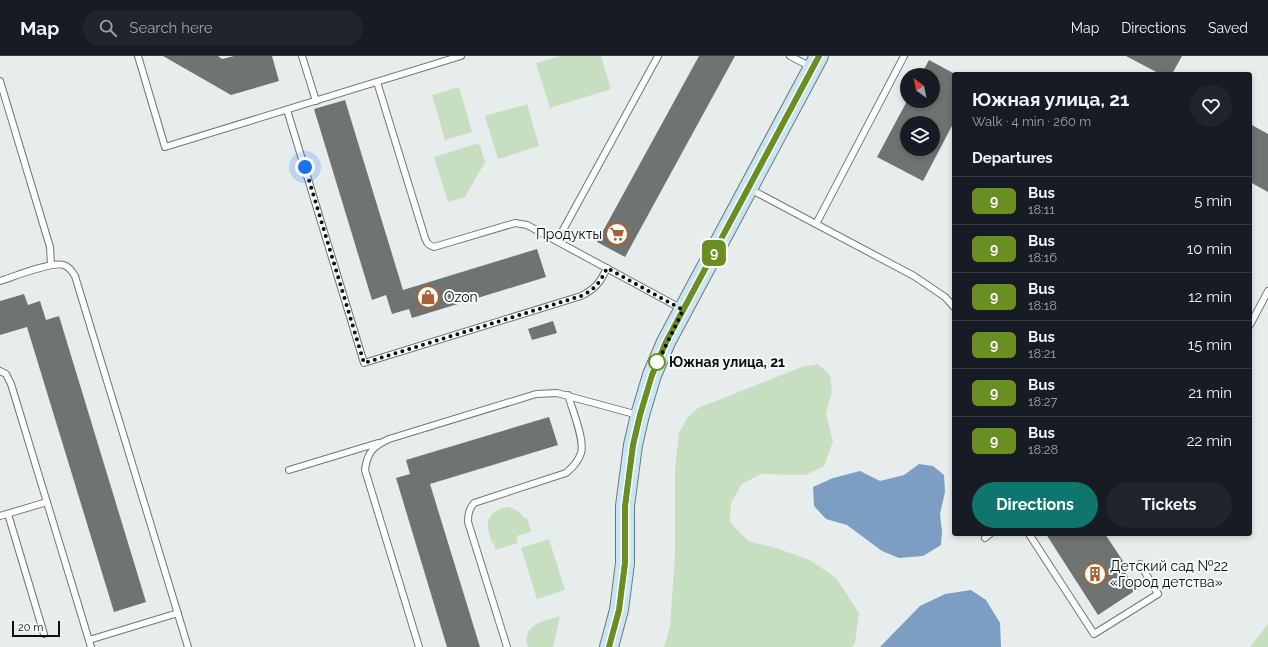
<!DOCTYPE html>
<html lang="en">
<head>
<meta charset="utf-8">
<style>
  :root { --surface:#171b24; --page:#20242c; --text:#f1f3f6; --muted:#9ea1a6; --line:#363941; --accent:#0f766e }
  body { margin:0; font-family:Raleway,sans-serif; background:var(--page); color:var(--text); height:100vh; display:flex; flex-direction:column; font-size:15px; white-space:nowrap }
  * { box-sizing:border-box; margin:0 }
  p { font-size:13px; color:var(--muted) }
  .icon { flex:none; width:22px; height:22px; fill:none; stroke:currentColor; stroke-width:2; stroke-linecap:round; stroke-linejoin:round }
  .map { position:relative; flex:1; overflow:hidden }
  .details { position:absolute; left:952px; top:16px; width:300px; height:464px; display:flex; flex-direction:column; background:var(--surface); border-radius:4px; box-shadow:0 2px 6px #0003 }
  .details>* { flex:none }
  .badge { padding:0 8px; border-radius:6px; font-size:14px; line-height:26px }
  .needle { width:26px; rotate:327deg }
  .fabs { position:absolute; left:900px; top:12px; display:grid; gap:8px }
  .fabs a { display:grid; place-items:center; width:40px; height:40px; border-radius:50%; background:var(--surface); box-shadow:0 2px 6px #0003; font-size:20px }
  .scale { position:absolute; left:12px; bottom:10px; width:48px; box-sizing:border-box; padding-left:4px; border:2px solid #0e0f0f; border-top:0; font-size:11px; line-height:14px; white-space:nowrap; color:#0e0f0f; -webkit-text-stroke:3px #f5fafa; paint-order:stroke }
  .you { position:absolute; width:20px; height:20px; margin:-10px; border:3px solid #fff; border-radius:50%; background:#1a73e8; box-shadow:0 0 0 6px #1a73e833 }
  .map>.badge { position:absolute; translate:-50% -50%; box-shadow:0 0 0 2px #fff }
  h2 { padding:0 20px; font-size:15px; line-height:36px }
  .round { display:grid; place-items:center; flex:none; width:42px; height:42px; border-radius:21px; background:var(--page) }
  .overview { display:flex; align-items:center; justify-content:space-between; height:68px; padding:0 20px }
  h1 { font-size:19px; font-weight:700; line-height:30px }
  .action { display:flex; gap:8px; margin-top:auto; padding:8px 20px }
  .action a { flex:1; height:46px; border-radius:24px; background:var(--accent); color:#fff; font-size:16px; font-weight:700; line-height:46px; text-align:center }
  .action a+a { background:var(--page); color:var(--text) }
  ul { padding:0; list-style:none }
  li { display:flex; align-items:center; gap:12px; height:48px; padding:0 20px; border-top:1px solid var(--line) }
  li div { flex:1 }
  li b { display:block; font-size:15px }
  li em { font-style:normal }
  li .badge { min-width:44px; font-weight:700; text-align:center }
  header { display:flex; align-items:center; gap:24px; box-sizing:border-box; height:56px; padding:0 20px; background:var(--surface); border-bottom:1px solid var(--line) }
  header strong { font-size:19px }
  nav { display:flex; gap:22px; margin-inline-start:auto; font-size:14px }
  .search { width:280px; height:36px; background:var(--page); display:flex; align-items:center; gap:10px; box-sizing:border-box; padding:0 14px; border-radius:22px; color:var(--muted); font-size:15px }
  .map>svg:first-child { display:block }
  .green { fill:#c8dec0 }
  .water { fill:#7d9ec2 }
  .building { fill:#6f7371; fill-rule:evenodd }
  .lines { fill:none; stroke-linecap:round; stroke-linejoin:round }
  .lane-casing { stroke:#717676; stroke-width:8 }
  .secondary-casing { stroke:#717676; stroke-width:20 }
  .lane { stroke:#fff; stroke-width:6 }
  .secondary { stroke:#c6e7f2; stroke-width:18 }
  .line-casing { stroke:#fff; stroke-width:9 }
  .line { stroke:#6b8e23; stroke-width:6 }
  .walk { stroke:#0e0f0f; stroke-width:4; stroke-dasharray:0 7.2 }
  .stop-dot { fill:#fff; stroke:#6b8e23; stroke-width:2 }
  .labels { text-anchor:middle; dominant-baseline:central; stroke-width:4; stroke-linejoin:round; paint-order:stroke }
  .poi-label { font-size:14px; fill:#0e0f0f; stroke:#f5fafa; text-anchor:start }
  .stop-label { font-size:14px; font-weight:bold; fill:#0e0f0f; stroke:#f5fafa; text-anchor:start }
</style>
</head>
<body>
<header>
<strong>Map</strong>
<div class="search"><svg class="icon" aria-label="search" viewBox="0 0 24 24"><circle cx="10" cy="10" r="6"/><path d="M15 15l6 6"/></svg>Search here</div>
<nav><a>Map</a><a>Directions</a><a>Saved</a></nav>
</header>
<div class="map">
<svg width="1268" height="591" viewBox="0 0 1268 591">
  <rect width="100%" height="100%" fill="#e7eded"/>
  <!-- green -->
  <g class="green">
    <path d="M560,0h41l10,33 -61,19 -14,-45z"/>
    <path d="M459,31l13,45 -27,8 -13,-45z"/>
    <path d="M527,48l12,42 -41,13 -13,-43z"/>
    <path d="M479,87l6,19 -20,35 -17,5 -14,-45z"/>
    <path d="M818,308l12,11 2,16 -6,23 7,28 -9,24 -19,9 -44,-1 -19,10 -11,19 -1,19 18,19 28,7 34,12 26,18 23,35 -4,30 -3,4h-188l6,-20 5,-72v-85l4,-37 8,-15 11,-10 104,-41z"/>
    <path d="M509,451l9,4 6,7h3l4,14 -15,4 2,7 -22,7 -2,-7h-2c-1,-5 -4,-10 -4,-15 -2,-13 10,-20 21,-21z"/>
    <path d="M549,483l16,51 -28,9 -16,-51z"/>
    <path d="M560,560l-7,31h-25c-7,-23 15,-26 32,-31z"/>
    <path d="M1268,568v23h-18z"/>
  </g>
  <!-- water -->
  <g class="water">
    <path d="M919,408l14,2 11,9 1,17 -5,22 2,18 -1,13 -18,11 -24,2 -17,-7 -35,-26 -21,-6 -12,-13 -1,-19 20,-9 27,-7 20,10 24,-6z"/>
    <path d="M971,534l15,10 14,23 1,24h-121l40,-41 25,-12z"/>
  </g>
  <!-- building -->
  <g class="building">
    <path d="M163,0h55l4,3 12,-3h38l7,25 -48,14z"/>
    <path d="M699,0h36l-110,201 -28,-15z"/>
    <path d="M1126,0h56l-10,18h-12z"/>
    <path d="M929,4l26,14 -1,48 -31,59 -46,-24 30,-56h26v-26h-12zM907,67h26v26h-26z"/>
    <path d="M345,44l58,190 134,-41 9,28 -134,41 -3,-9 -17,5 -6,-19 -14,5 -58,-191z"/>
    <path d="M1250,68l18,10v58l-18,-10z"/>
    <path d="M24,238l4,11 12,-4 6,19 13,-4 87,286 -32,10 -87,-285 -27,8v-34z"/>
    <path d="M553,265l4,12 -25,7 -4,-11z"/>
    <path d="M549,361l9,28 -128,39 50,163h-33l-51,-169 14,-4 -4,-14z"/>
    <path d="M1046,478h59l22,33 -4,2 13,21 -38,25z"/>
  </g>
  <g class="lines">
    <!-- lane casing -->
    <g class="lane-casing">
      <g id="lane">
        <path d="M138,0l27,91 296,-91"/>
        <path d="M302,0l14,45"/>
        <path d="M790,0l21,11"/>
        <path d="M0,25l50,166 1,18"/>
        <path d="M377,26l48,156c2,5 3,7 9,9l81,-24 12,2 155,84"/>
        <path d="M287,54l77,253 217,-67c14,-7 19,-13 26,-28"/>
        <path d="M750,133l164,87 31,21 9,10"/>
        <path d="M816,168l88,-168"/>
        <path d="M557,185l101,-185"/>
        <path d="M0,225c13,-4 52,-20 64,-16 5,2 8,6 11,11l113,371"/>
        <path d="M1250,269l18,-34"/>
        <path d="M0,315l6,3 5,10 80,263"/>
        <path d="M289,414l89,-27"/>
        <path d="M8,458l36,120"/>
        <path d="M0,460l47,-14"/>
        <path d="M1029,478l65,100 64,-40 -18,-30"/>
        <path d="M985,482l5,-4"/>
        <path d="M89,584l89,-27"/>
        <path d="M419,591l-54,-177c2,-17 8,-24 24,-31l147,-45 21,-1 81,22"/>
        <path d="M507,591l-39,-125c0,-8 1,-13 6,-19l92,-30c7,-6 12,-11 15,-20 4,-13 -9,-44 -13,-58"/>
      </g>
    </g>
    <!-- secondary casing -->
    <g class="secondary-casing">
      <path id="secondary" d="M609,591l10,-37 6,-47v-57l8,-61 7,-30 12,-40 14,-33 153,-286"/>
    </g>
    <!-- lane -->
    <use href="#lane" class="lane"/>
    <!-- secondary -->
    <use href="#secondary" class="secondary"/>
  </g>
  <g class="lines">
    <!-- line casing -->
    <g class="line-casing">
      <path id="line" d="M609,591l10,-37 6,-47v-57l8,-61 7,-30 12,-40 14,-33 153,-286"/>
    </g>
    <!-- line -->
    <use href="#line" class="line"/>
    <!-- walk -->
    <path class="walk" d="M305,111l59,196 217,-67c14,-7 19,-13 26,-28l76,42 -26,54v-2"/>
  </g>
  <!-- icons -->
  <defs>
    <g id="supermarket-ring" transform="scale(1.15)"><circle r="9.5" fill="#f5fafa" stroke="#a66232" stroke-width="1.5"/><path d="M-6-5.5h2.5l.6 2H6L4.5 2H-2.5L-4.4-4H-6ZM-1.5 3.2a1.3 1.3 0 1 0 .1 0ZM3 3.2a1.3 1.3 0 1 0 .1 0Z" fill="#a66232"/></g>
    <g id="shop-ring" transform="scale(1.15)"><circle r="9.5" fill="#f5fafa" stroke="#a66232" stroke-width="1.5"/><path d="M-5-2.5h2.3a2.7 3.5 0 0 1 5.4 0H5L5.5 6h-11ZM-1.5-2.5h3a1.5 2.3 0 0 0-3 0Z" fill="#a66232"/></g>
    <g id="building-ring" transform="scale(1.15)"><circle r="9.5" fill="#f5fafa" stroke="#a66232" stroke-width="1.5"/><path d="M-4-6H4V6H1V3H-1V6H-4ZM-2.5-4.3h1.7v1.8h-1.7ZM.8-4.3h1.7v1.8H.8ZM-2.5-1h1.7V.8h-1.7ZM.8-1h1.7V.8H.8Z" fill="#a66232"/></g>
  </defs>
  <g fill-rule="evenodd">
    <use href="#supermarket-ring" x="617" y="178"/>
    <use href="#shop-ring" x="428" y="241"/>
    <use href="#building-ring" x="1095" y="518"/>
  </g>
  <!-- markers -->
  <circle class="stop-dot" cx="657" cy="306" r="8"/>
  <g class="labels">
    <!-- poi labels -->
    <g class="poi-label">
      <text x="602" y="178" text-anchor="end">Продукты</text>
      <text x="444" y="241">Ozon</text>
      <text x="1110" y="510">Детский сад №22<tspan x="1110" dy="16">«Город детства»</tspan></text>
    </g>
    <!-- stop labels -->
    <g class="stop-label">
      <text x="669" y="306">Южная улица, 21</text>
    </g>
  </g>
</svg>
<div class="fabs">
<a><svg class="needle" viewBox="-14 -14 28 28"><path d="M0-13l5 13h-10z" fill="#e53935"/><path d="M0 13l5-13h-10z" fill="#9ea1a6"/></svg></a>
<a><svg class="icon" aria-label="layers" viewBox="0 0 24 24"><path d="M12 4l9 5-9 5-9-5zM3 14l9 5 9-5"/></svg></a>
</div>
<div class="scale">20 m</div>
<div class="you" style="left:305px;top:111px"></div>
<b class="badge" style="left:714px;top:197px;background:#6b8e23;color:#fff">9</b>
<section class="details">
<div class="overview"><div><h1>Южная улица, 21</h1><p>Walk · 4 min · 260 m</p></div><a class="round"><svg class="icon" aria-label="heart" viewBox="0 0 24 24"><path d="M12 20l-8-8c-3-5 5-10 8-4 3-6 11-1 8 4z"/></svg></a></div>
<h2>Departures</h2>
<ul>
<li><span class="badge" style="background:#6b8e23;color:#fff">9</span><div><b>Bus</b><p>18:11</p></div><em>5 min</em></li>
<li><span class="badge" style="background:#6b8e23;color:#fff">9</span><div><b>Bus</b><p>18:16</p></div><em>10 min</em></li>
<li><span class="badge" style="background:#6b8e23;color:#fff">9</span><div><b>Bus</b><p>18:18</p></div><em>12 min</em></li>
<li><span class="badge" style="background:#6b8e23;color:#fff">9</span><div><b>Bus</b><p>18:21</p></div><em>15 min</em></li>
<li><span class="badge" style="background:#6b8e23;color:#fff">9</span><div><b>Bus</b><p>18:27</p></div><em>21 min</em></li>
<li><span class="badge" style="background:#6b8e23;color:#fff">9</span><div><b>Bus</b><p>18:28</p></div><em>22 min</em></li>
</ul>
<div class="action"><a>Directions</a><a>Tickets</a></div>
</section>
</div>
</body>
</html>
